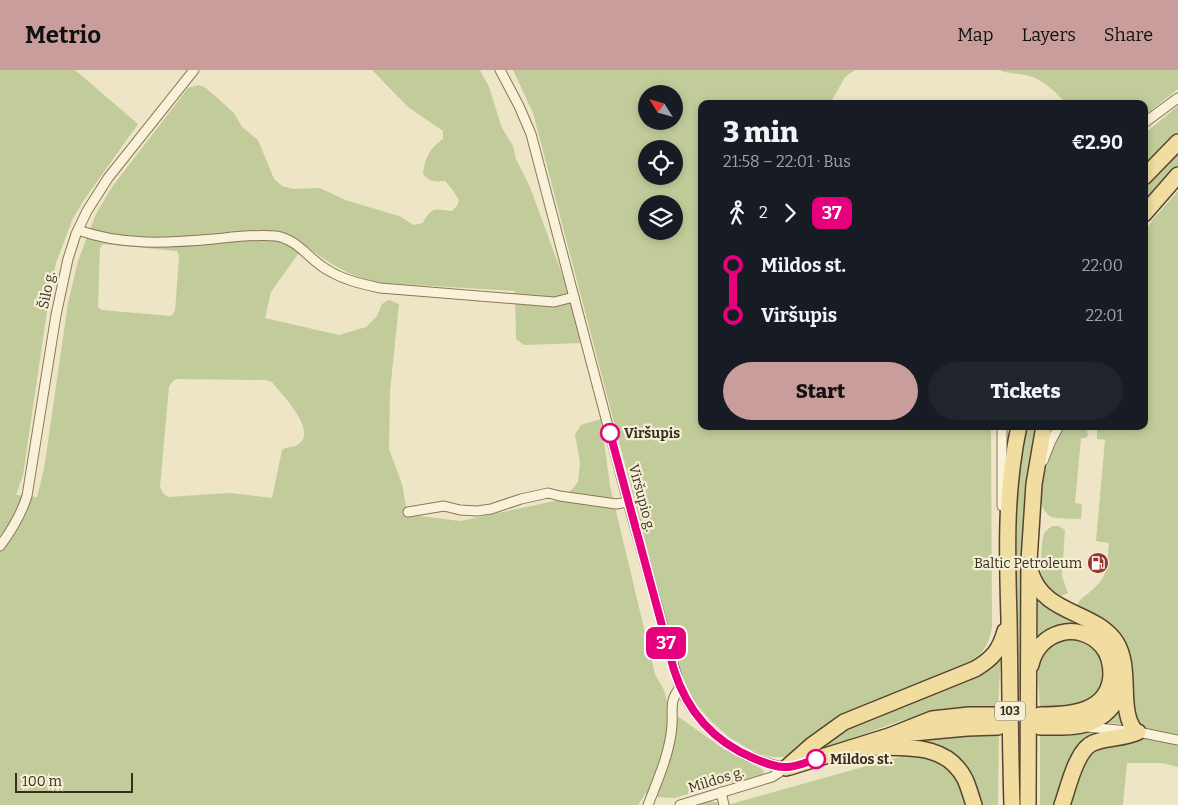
<!DOCTYPE html>
<html lang="en">
<head>
<meta charset="utf-8">
<style>
  :root { --surface:#171b24; --page:#20242c; --text:#f1f3f6; --muted:#9ea1a6; --accent:#c89d9b }
  body { margin:0; font-family:Bitter,serif; background:var(--page); color:var(--text); height:100vh; display:flex; flex-direction:column; font-size:19px; white-space:nowrap }
  * { box-sizing:border-box; margin:0 }
  p { font-size:16px; color:var(--muted) }
  .icon { flex:none; width:28px; height:28px; fill:none; stroke:currentColor; stroke-width:2; stroke-linecap:round; stroke-linejoin:round }
  .map { position:relative; flex:1; overflow:hidden }
  .sheet { position:absolute; left:698px; top:30px; width:450px; height:330px; display:flex; flex-direction:column; background:var(--surface); border-radius:10px; box-shadow:0 2px 8px #0003 }
  .sheet>* { flex:none }
  .badge { padding:0 10px; border-radius:8px; font-size:18px; line-height:32px }
  .needle { width:32px; rotate:307deg }
  .fabs { position:absolute; left:638px; top:15px; display:grid; gap:10px }
  .fabs a { display:grid; place-items:center; width:45px; height:45px; border-radius:50%; background:var(--surface); box-shadow:0 2px 8px #0003; font-size:25px }
  .scale { position:absolute; left:15px; bottom:12px; width:118px; box-sizing:border-box; padding-left:5px; border:2px solid #392e1f; border-top:0; font-size:14px; line-height:18px; white-space:nowrap; color:#392e1f; -webkit-text-stroke:4px #f5efd5; paint-order:stroke }
  .map>.badge { position:absolute; translate:-50% -50%; box-shadow:0 0 0 2px #fff }
  .legs { display:flex; align-items:center; gap:8px; height:55px; padding:0 25px; font-size:16px }
  .legs p { margin-inline-start:auto }
  .headline { display:flex; align-items:center; justify-content:space-between; height:85px; padding:0 25px }
  h1 { font-size:28px; font-weight:800; line-height:38px }
  .primary-button { display:flex; gap:10px; margin-top:auto; padding:10px 25px }
  .primary-button a { flex:1; height:58px; border-radius:30px; background:var(--accent); color:#111; font-size:20px; font-weight:800; line-height:58px; text-align:center }
  .primary-button a+a { background:var(--page); color:var(--text) }
  ul { padding:0 25px; list-style:none }
  li { display:flex; align-items:center; gap:18px; height:50px; font-size:19px }
  li i { display:grid; place-items:center; width:8px; height:100%; margin:0 6px; background:currentColor }
  li i::after { content:''; width:12px; height:12px; margin:-6px; border:4px solid; border-radius:50%; background:var(--surface) }
  li p { margin-inline-start:auto }
  li:first-child i { background:linear-gradient(#0000 50%,currentColor 0) }
  li:last-child i { background:linear-gradient(currentColor 50%,#0000 0) }
  header { display:flex; align-items:center; gap:30px; box-sizing:border-box; height:70px; padding:0 25px; background:var(--accent); color:#111 }
  header strong { font-size:24px }
  nav { display:flex; gap:28px; margin-inline-start:auto; font-size:18px }
  .map>svg:first-child { display:block }
  .green { fill:#c2cc9a; fill-rule:evenodd }
  .lines { fill:none; stroke-linecap:round; stroke-linejoin:round }
  .street-casing { stroke:#89775c; stroke-width:11 }
  .primary-casing { stroke:#574530; stroke-width:18 }
  .street { stroke:#f9f2d9; stroke-width:9 }
  .primary { stroke:#f0dd9f; stroke-width:15 }
  .line-1-casing { stroke:#fff; stroke-width:11 }
  .line-1 { stroke:#e6007e; stroke-width:8 }
  .stop-1-dot { fill:#fff; stroke:#e6007e; stroke-width:2.5 }
  .labels { text-anchor:middle; dominant-baseline:central; stroke-width:4.5; stroke-linejoin:round; paint-order:stroke }
  .shield { fill:#f5efd5; stroke:#716856; stroke-width:1 }
  .shield-label { font-size:12px; font-weight:bold; fill:#392e1f }
  .street-label { font-size:14px; fill:#392e1f; stroke:#f5efd5 }
  .stop-label { font-size:14px; font-weight:bold; fill:#392e1f; stroke:#f5efd5; text-anchor:start }
  .poi-label { font-size:14px; fill:#392e1f; stroke:#f5efd5; text-anchor:end }
</style>
</head>
<body>
<header>
<strong>Metrio</strong>
<nav><a>Map</a><a>Layers</a><a>Share</a></nav>
</header>
<div class="map">
<svg width="1178" height="735" viewBox="0 0 1178 735">
  <rect width="100%" height="100%" fill="#eee5c6"/>
  <!-- green -->
  <g class="green">
    <path d="M0,0h75l63,54 -54,76 -11,18 -17,45 -8,42 -25,170 -7,20 21,2 7,-28 24,-166 10,-42 12,-32 6,-15 16,-27 76,-99 11,-3 7,3 28,25 8,14 16,13 16,39 8,7 11,3 27,-1 25,12 54,16 15,9 9,-2c9,-17 11,-14 29,-12l5,-5 2,-6 -7,-11 -7,-8c-10,1 -15,1 -22,-7 2,-16 6,-25 20,-35v-8l-35,-24 -36,-37h108l9,17 13,41 11,18 3,13 14,28 37,101 15,55 -58,2 -8,-6 -1,-48 -132,-8c-33,-6 -50,-17 -77,-37l-8,8 -27,38 -6,26 74,17 27,-8 11,-11 5,-12 7,-4 10,4 -9,88 -1,57 13,35 4,22 6,9 48,6 104,-22 14,-17 2,-19 -5,-29 6,-9 20,-6 9,67 45,188 9,16 5,20 56,40 37,19 2,3 -1,3 -49,11 -39,12 -17,-1 -8,-5 -5,2 -7,11h-638zM103,174l74,7 2,5 -4,55 -4,5 -69,-6 -4,-3 2,-59zM176,309l90,1 6,2c9,12 48,50 25,63 -5,3 -10,1 -15,5l-10,48 -42,-5 -62,4 -5,-4 -3,-6 9,-100 3,-5z"/>
    <path d="M513,0h342l-10,7 -15,27h-129v322h290l1,201c-3,16 -7,25 -21,34l-107,47 -60,38 -20,11h-11l-15,-3 -11,-6 -18,-11 -17,-15 -16,-18 -9,-17 -11,-28 -143,-546zM646,24h28v27h-28zM646,79h28v27h-28zM646,134h28v27h-28z"/>
    <path d="M999,0h179v19l-34,27v-12h-78c-6,-9 -22,-22 -31,-26 -12,-5 -24,-3 -36,-8z"/>
    <path d="M1178,36v26l-34,35v-33z"/>
    <path d="M1178,79v19l-34,38v-21z"/>
    <path d="M1178,121v576l-16,-4h-35l-4,42h-56l15,-44 10,-13 45,-9 -59,-135 2,-4c28,-22 26,-24 29,-57l-13,-2 9,-101 -8,-1v-13h47v-193l10,-15z"/>
    <path d="M1023,356h15l-16,265h-6l-3,-165z"/>
    <path d="M1065,356h21l2,9 -2,3h-5l-6,65 7,1 -1,15c-9,-1 -24,1 -31,-3 -23,-13 5,-74 15,-90z"/>
    <path d="M1053,456h6l6,4 -3,46 6,17 -7,3c-7,-4 -15,-8 -18,-15 -3,-6 -2,-41 1,-47 2,-4 5,-6 9,-8z"/>
    <path d="M1038,531l46,25c-18,-3 -31,-1 -46,11z"/>
    <path d="M1075,567c6,3 17,6 21,11 19,21 6,53 -21,58 -11,2 -24,0 -35,0 -1,-38 -12,-62 35,-69z"/>
    <path d="M1001,583l-3,55 -74,7 -24,6 -94,34 30,-23z"/>
    <path d="M1122,633l4,21 -23,-1z"/>
    <path d="M999,663l-1,72h-21l-14,-33 -68,-29 42,-7z"/>
    <path d="M1040,663h82l-31,8 -32,64h-19z"/>
    <path d="M1016,681h7v54h-6z"/>
    <path d="M929,683l20,12 21,40h-275l12,-4 24,3 175,-49z"/>
  </g>
  <g class="lines">
    <!-- street casing -->
    <g class="street-casing">
      <g id="street">
        <path d="M500,0l19,36 12,28 97,368 52,186c23,45 57,70 106,80"/>
        <path d="M1144,53l34,-25"/>
        <path d="M78,160c44,16 91,13 136,9 20,-2 42,-5 62,-3 21,3 33,23 50,33 17,11 36,15 54,19l174,14 20,-5"/>
        <path d="M1043,391l7,-18 9,-17"/>
        <path d="M1002,436v-80"/>
        <path d="M408,442l36,-6 16,4 17,1 14,-2 30,-10 27,-6 12,3 56,8 12,-2"/>
        <path d="M0,476c12,-16 21,-31 27,-50l29,-181 12,-56 8,-25 11,-23 21,-33 86,-108"/>
        <path d="M1087,657l51,5 40,8"/>
        <path d="M721,722l3,13"/>
        <path d="M648,735c10,-26 22,-52 24,-80 1,-15 -3,-25 8,-37"/>
        <path d="M680,735l92,-28 14,-9"/>
      </g>
    </g>
    <!-- primary casing -->
    <g class="primary-casing">
      <g id="primary">
        <path d="M1144,107l34,-35"/>
        <path d="M1144,144l34,-39"/>
        <path d="M1031,503c13,42 63,37 85,69 17,27 1,69 20,90"/>
        <path d="M1031,595c7,-34 48,-45 71,-19 7,8 9,18 9,29 -2,38 -42,40 -71,40"/>
        <path d="M1040,657c25,0 50,3 69,-17 8,-8 13,-16 15,-27"/>
        <path d="M902,664l65,-6 31,-1"/>
        <path d="M864,677c36,2 81,-7 101,32 4,9 6,17 9,26"/>
        <path d="M790,697l99,-31 43,-17 37,-4h29"/>
        <path d="M786,698l26,-23 32,-23 131,-53c17,-10 25,-19 30,-38"/>
        <path d="M1012,735c-2,-62 -2,-124 -3,-186 -2,-65 -4,-129 10,-193"/>
        <path d="M1028,735l1,-244 5,-77 10,-58"/>
        <path d="M1062,735c6,-16 14,-55 31,-62 14,-6 30,-4 45,-11"/>
      </g>
    </g>
    <!-- street -->
    <use href="#street" class="street"/>
    <!-- primary -->
    <use href="#primary" class="primary"/>
  </g>
  <g class="lines">
    <!-- line-1 casing -->
    <g class="line-1-casing">
      <path id="line-1" d="M610,363l64,237c13,41 39,71 79,88 10,4 23,10 33,9 10,0 21,-5 30,-8"/>
    </g>
    <!-- line-1 -->
    <use href="#line-1" class="line-1"/>
  </g>
  <!-- icons -->
  <defs>
    <g id="fuel-disc" transform="scale(1.125)"><circle r="9.5" fill="#97342c" stroke="#f5efd5"/><path d="M-5.5-6h7V0h2V4h1.3V-2.5L3-4.5l.8-.8L6-3V5H2.5V1h-1V6h-7ZM-4.2-4.7v3.2H.2V-4.7Z" fill="#fff"/></g>
  </defs>
  <g fill-rule="evenodd">
    <use href="#fuel-disc" x="1098" y="493"/>
  </g>
  <!-- markers -->
  <g class="stop-1-dot">
    <circle cx="610" cy="363" r="9"/>
    <circle cx="816" cy="689" r="9"/>
  </g>
  <g class="labels">
    <!-- shield labels -->
    <rect class="shield" x="995" y="631.5" width="30" height="19" rx="4"/>
    <g class="shield-label">
      <text x="1010" y="641">103</text>
    </g>
    <!-- street labels -->
    <g class="street-label">
      <text transform="translate(47 220) rotate(-79)">Šilo g.</text>
      <text transform="translate(642 428) rotate(75)">Viršupio g.</text>
      <text transform="translate(716 710) rotate(-17)">Mildos g.</text>
    </g>
    <!-- stop labels -->
    <g class="stop-label">
      <text x="624" y="363">Viršupis</text>
      <text x="830" y="689">Mildos st.</text>
    </g>
    <!-- poi labels -->
    <g class="poi-label">
      <text x="1082" y="493">Baltic Petroleum</text>
    </g>
  </g>
</svg>
<div class="fabs">
<a><svg class="needle" viewBox="-14 -14 28 28"><path d="M0-13l5 13h-10z" fill="#e53935"/><path d="M0 13l5-13h-10z" fill="#9ea1a6"/></svg></a>
<a><svg class="icon" aria-label="locate" viewBox="0 0 24 24"><circle cx="12" cy="12" r="6"/><path d="M12 2v4M12 18v4M2 12h4M18 12h4"/></svg></a>
<a><svg class="icon" aria-label="layers" viewBox="0 0 24 24"><path d="M12 4l9 5-9 5-9-5zM3 14l9 5 9-5"/></svg></a>
</div>
<div class="scale">100 m</div>
<b class="badge" style="left:666px;top:573px;background:#e6007e;color:#fff">37</b>
<section class="sheet">
<div class="headline"><div><h1>3 min</h1><p>21:58 – 22:01 · Bus</p></div><b>€2.90</b></div>
<div class="legs"><svg class="icon" aria-label="walk" viewBox="0 0 24 24"><circle cx="13" cy="4" r="2"/><path d="M13 8l-2 6 4 7M11 14l-3 7M7 12l3-4h3l4 4"/></svg>2<svg class="icon" aria-label="forward" viewBox="0 0 24 24"><path d="M9 5l7 7-7 7"/></svg><b class="badge" style="background:#e6007e;color:#fff">37</b></div>
<ul>
<li><i style="color:#e6007e"></i><b>Mildos st.</b><p>22:00</p></li>
<li><i style="color:#e6007e"></i><b>Viršupis</b><p>22:01</p></li>
</ul>
<div class="primary-button"><a>Start</a><a>Tickets</a></div>
</section>
</div>
</body>
</html>
